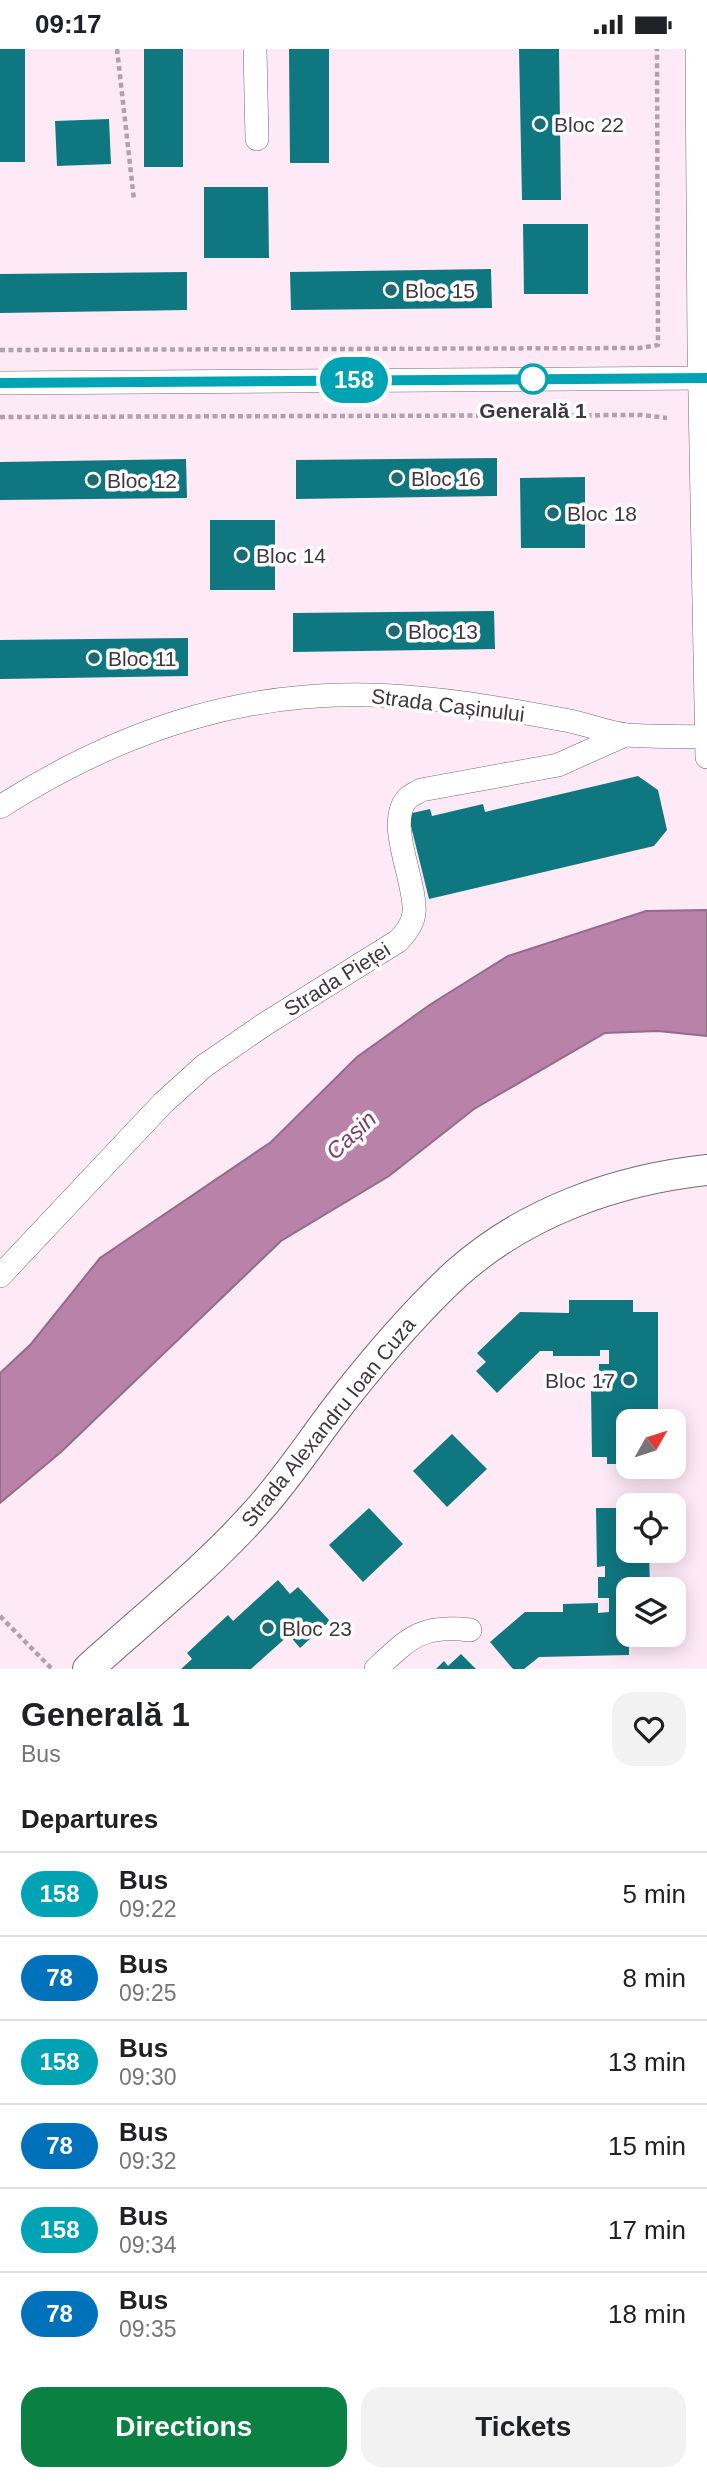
<!DOCTYPE html>
<html lang="en">
<head>
<meta charset="utf-8">
<style>
  :root { --surface:#fff; --page:#f2f2f2; --text:#202124; --muted:#757577; --line:#e0e0e0; --accent:#0b8043 }
  body { margin:0; font-family:Arial,sans-serif; background:var(--page); color:var(--text); height:100vh; display:flex; flex-direction:column; font-size:26px; white-space:nowrap }
  * { box-sizing:border-box; margin:0 }
  p { font-size:23px; color:var(--muted) }
  .icon { flex:none; width:38px; height:38px; fill:none; stroke:currentColor; stroke-width:2; stroke-linecap:round; stroke-linejoin:round }
  .map { position:relative; height:1620px; overflow:hidden }
  .sheet { display:flex; flex-direction:column; background:var(--surface); flex:1 }
  .sheet>* { flex:none }
  .badge { padding:0 14px; border-radius:23px; font-size:24px; line-height:46px }
  .needle { width:46px; rotate:51deg }
  .tools { position:absolute; left:616px; top:1360px; display:grid; gap:14px }
  .tools a { display:grid; place-items:center; width:70px; height:70px; border-radius:14px; background:var(--surface); box-shadow:0 4px 18px #0003; font-size:35px }
  .map>.badge { position:absolute; translate:-50% -50%; box-shadow:0 0 0 4px #fff }
  h2 { padding:0 21px; font-size:26px; line-height:63px }
  .round { display:grid; place-items:center; flex:none; width:74px; height:74px; border-radius:21px; background:var(--page) }
  .overview { display:flex; align-items:center; justify-content:space-between; height:119px; padding:0 21px }
  h1 { font-size:33px; font-weight:700; line-height:52px }
  .button { display:flex; gap:14px; margin-top:auto; padding:14px 21px }
  .button a { flex:1; height:80px; border-radius:21px; background:var(--accent); color:#fff; font-size:28px; font-weight:700; line-height:80px; text-align:center }
  .button a+a { background:var(--page); color:var(--text) }
  ul { padding:0; list-style:none }
  li { display:flex; align-items:center; gap:21px; height:84px; padding:0 21px; border-top:2px solid var(--line) }
  li div { flex:1 }
  li b { display:block; font-size:26px }
  li em { font-style:normal }
  li .badge { min-width:77px; font-weight:700; text-align:center }
  .status { display:flex; justify-content:space-between; align-items:center; height:49px; padding:0 35px; background:var(--surface); direction:ltr }
  .status svg { height:19px; fill:currentColor }
  .map>svg:first-child { display:block }
  .water { fill:#b982a9; stroke:#946c89; stroke-width:2 }
  .building { fill:#0f7780 }
  .lines { fill:none; stroke-linecap:round; stroke-linejoin:round }
  .minor-casing { stroke:#786773; stroke-width:24 }
  .major-casing { stroke:#786773; stroke-width:32 }
  .path { stroke:#b0a1ab; stroke-width:4.5; stroke-dasharray:5 3.5; stroke-linecap:butt }
  .minor { stroke:#fff; stroke-width:23 }
  .major { stroke:#fff; stroke-width:30 }
  .line-casing { stroke:#fff; stroke-width:16 }
  .line { stroke:#00a3b4; stroke-width:10 }
  .poi-dot { fill:#1f6a72; stroke:#fff; stroke-width:2.5 }
  .stop-dot { fill:#fff; stroke:#00a3b4; stroke-width:3.5 }
  .labels { text-anchor:middle; dominant-baseline:central; stroke-width:7; stroke-linejoin:round; paint-order:stroke }
  .poi-label { font-size:21px; fill:#3f373d; stroke:#fff; text-anchor:start }
  .stop-label { font-size:21px; font-weight:bold; fill:#3f373d; stroke:#fff }
  .street-label { font-size:21px; fill:#3f373d; stroke:#fff }
  .water-label { font-size:23px; font-style:italic; fill:#7f3b6e; stroke:#fff }
</style>
</head>
<body>
<div class="status"><b>09:17</b><svg viewBox="0 0 49 12"><path d="M0 12V9h3v3zM5 12V6h3v6zM10 12V3h3v9zM15 12V0h3v12zM26 1h20v11H26zM47 4h2v5h-2z"/></svg></div>
<div class="map">
<svg width="707" height="1620" viewBox="0 0 707 1620">
  <rect width="100%" height="100%" fill="#feeaf7"/>
  <!-- water -->
  <path class="water" d="M707,861v126l-49,-5 -53,2 -131,76 -85,67 -108,65 -220,211 -61,51v-130l31,-29 69,-86 171,-116 86,-85 74,-53 77,-48 138,-45z"/>
  <!-- building -->
  <g class="building">
    <rect x="0" y="0" width="25" height="113"/>
    <rect x="144" y="0" width="39" height="118"/>
    <path d="M289,0h40v114h-39z"/>
    <path d="M519,0h40l2,151h-39z"/>
    <path d="M109,70l2,45 -54,2 -2,-45z"/>
    <path d="M204,138h64l1,71h-65z"/>
    <path d="M523,175h65v70h-64z"/>
    <path d="M491,220l1,39 -201,2 -1,-38z"/>
    <path d="M187,223v38l-187,3v-39z"/>
    <path d="M497,409v38l-201,3v-39z"/>
    <path d="M186,410l1,39 -187,2v-38z"/>
    <path d="M585,428v71h-64l-1,-70z"/>
    <rect x="210" y="471" width="65" height="70"/>
    <path d="M494,562l1,38 -202,3v-39z"/>
    <path d="M188,589v38l-188,3v-39z"/>
    <path d="M638,727l20,14 9,40 -13,16 -225,53 -21,-85 22,-5 2,7 51,-12 2,8z"/>
    <path d="M569,1251h64v12h25v109h-30v43h-21v-7h-15l-1,-68h8v-25h10v-14h-9v6h-47v-5h-13l-43,42 -21,-22 10,-9 -9,-9 43,-41 49,1z"/>
    <path d="M452,1385l35,35 -40,38 -34,-36z"/>
    <path d="M369,1459l34,36 -40,38 -34,-37z"/>
    <path d="M596,1459h32v43h21l1,38h-22v46h23v3l-22,1v16l-90,2 -15,12h-11l-23,-27 35,-30h38v-8l35,-1v10l11,-1v-14h-11v-21h7v-11l-8,1z"/>
    <path d="M278,1531l12,14 8,-7 32,34 -30,27 -11,-13 -38,34h-70l11,-10 -5,-6 41,-38 5,6z"/>
    <path d="M461,1605l15,15h-40l8,-8 4,5z"/>
  </g>
  <g class="lines">
    <!-- minor casing -->
    <g class="minor-casing">
      <g id="minor">
        <path d="M255,0l2,90"/>
        <path d="M697,0l2,295 8,413"/>
        <path d="M0,334l707,-5"/>
        <path d="M0,758c125,-80 258,-123 407,-110 55,4 110,14 163,24 19,4 38,12 57,14 27,2 54,1 80,2"/>
        <path d="M0,1227l163,-173 41,-37 61,-42 133,-83c8,-8 15,-17 16,-28 3,-30 -29,-90 -7,-114 3,-4 10,-6 14,-9l137,-25 67,-30"/>
        <path d="M376,1620c33,-31 46,-45 94,-39"/>
      </g>
    </g>
    <!-- major casing -->
    <g class="major-casing">
      <path id="major" d="M88,1620c56,-51 117,-99 167,-155 34,-37 60,-79 91,-118 34,-43 70,-85 110,-122 69,-62 160,-94 251,-104"/>
    </g>
    <!-- path -->
    <g class="path">
      <path d="M117,0l17,151"/>
      <path d="M0,301l640,-2 18,-3 -1,-296"/>
      <path d="M0,368l642,-2 25,3"/>
      <path d="M0,1567l52,53"/>
    </g>
    <!-- minor -->
    <use href="#minor" class="minor"/>
    <!-- major -->
    <use href="#major" class="major"/>
  </g>
  <g class="lines">
    <!-- line casing -->
    <g class="line-casing">
      <path id="line" d="M0,334l707,-5"/>
    </g>
    <!-- line -->
    <use href="#line" class="line"/>
  </g>
  <!-- markers -->
  <g class="poi-dot">
    <circle cx="540" cy="75" r="7"/>
    <circle cx="391" cy="241" r="7"/>
    <circle cx="397" cy="429" r="7"/>
    <circle cx="93" cy="431" r="7"/>
    <circle cx="553" cy="464" r="7"/>
    <circle cx="242" cy="506" r="7"/>
    <circle cx="394" cy="582" r="7"/>
    <circle cx="94" cy="609" r="7"/>
    <circle cx="629" cy="1331" r="7"/>
    <circle cx="268" cy="1579" r="7"/>
  </g>
  <circle class="stop-dot" cx="533" cy="330" r="14"/>
  <g class="labels">
    <!-- poi labels -->
    <g class="poi-label">
      <text x="554" y="75">Bloc 22</text>
      <text x="405" y="241">Bloc 15</text>
      <text x="411" y="429">Bloc 16</text>
      <text x="107" y="431">Bloc 12</text>
      <text x="567" y="464">Bloc 18</text>
      <text x="256" y="506">Bloc 14</text>
      <text x="408" y="582">Bloc 13</text>
      <text x="108" y="609">Bloc 11</text>
      <text x="615" y="1331" text-anchor="end">Bloc 17</text>
      <text x="282" y="1579">Bloc 23</text>
    </g>
    <!-- stop labels -->
    <g class="stop-label">
      <text x="533" y="361">Generală 1</text>
    </g>
    <!-- street labels -->
    <g class="street-label">
      <text transform="translate(448 656) rotate(7)">Strada Cașinului</text>
      <text transform="translate(337 930) rotate(-32)">Strada Pieței</text>
      <text transform="translate(328 1373) rotate(-51)">Strada Alexandru Ioan Cuza</text>
    </g>
    <!-- water labels -->
    <g class="water-label">
      <text transform="translate(351 1086) rotate(-43)">Cașin</text>
    </g>
  </g>
</svg>
<div class="tools">
<a><svg class="needle" viewBox="-14 -14 28 28"><path d="M0-13l5 13h-10z" fill="#e53935"/><path d="M0 13l5-13h-10z" fill="#757577"/></svg></a>
<a><svg class="icon" aria-label="locate" viewBox="0 0 24 24"><circle cx="12" cy="12" r="6"/><path d="M12 2v4M12 18v4M2 12h4M18 12h4"/></svg></a>
<a><svg class="icon" aria-label="layers" viewBox="0 0 24 24"><path d="M12 4l9 5-9 5-9-5zM3 14l9 5 9-5"/></svg></a>
</div>
<b class="badge" style="left:354px;top:331px;background:#00a3b4;color:#fff">158</b>
</div>
<section class="sheet">
<div class="overview"><div><h1>Generală 1</h1><p>Bus</p></div><a class="round"><svg class="icon" aria-label="heart" viewBox="0 0 24 24"><path d="M12 20l-8-8c-3-5 5-10 8-4 3-6 11-1 8 4z"/></svg></a></div>
<h2>Departures</h2>
<ul>
<li><span class="badge" style="background:#00a3b4;color:#fff">158</span><div><b>Bus</b><p>09:22</p></div><em>5 min</em></li>
<li><span class="badge" style="background:#0072bc;color:#fff">78</span><div><b>Bus</b><p>09:25</p></div><em>8 min</em></li>
<li><span class="badge" style="background:#00a3b4;color:#fff">158</span><div><b>Bus</b><p>09:30</p></div><em>13 min</em></li>
<li><span class="badge" style="background:#0072bc;color:#fff">78</span><div><b>Bus</b><p>09:32</p></div><em>15 min</em></li>
<li><span class="badge" style="background:#00a3b4;color:#fff">158</span><div><b>Bus</b><p>09:34</p></div><em>17 min</em></li>
<li><span class="badge" style="background:#0072bc;color:#fff">78</span><div><b>Bus</b><p>09:35</p></div><em>18 min</em></li>
</ul>
<div class="button"><a>Directions</a><a>Tickets</a></div>
</section>
</body>
</html>
